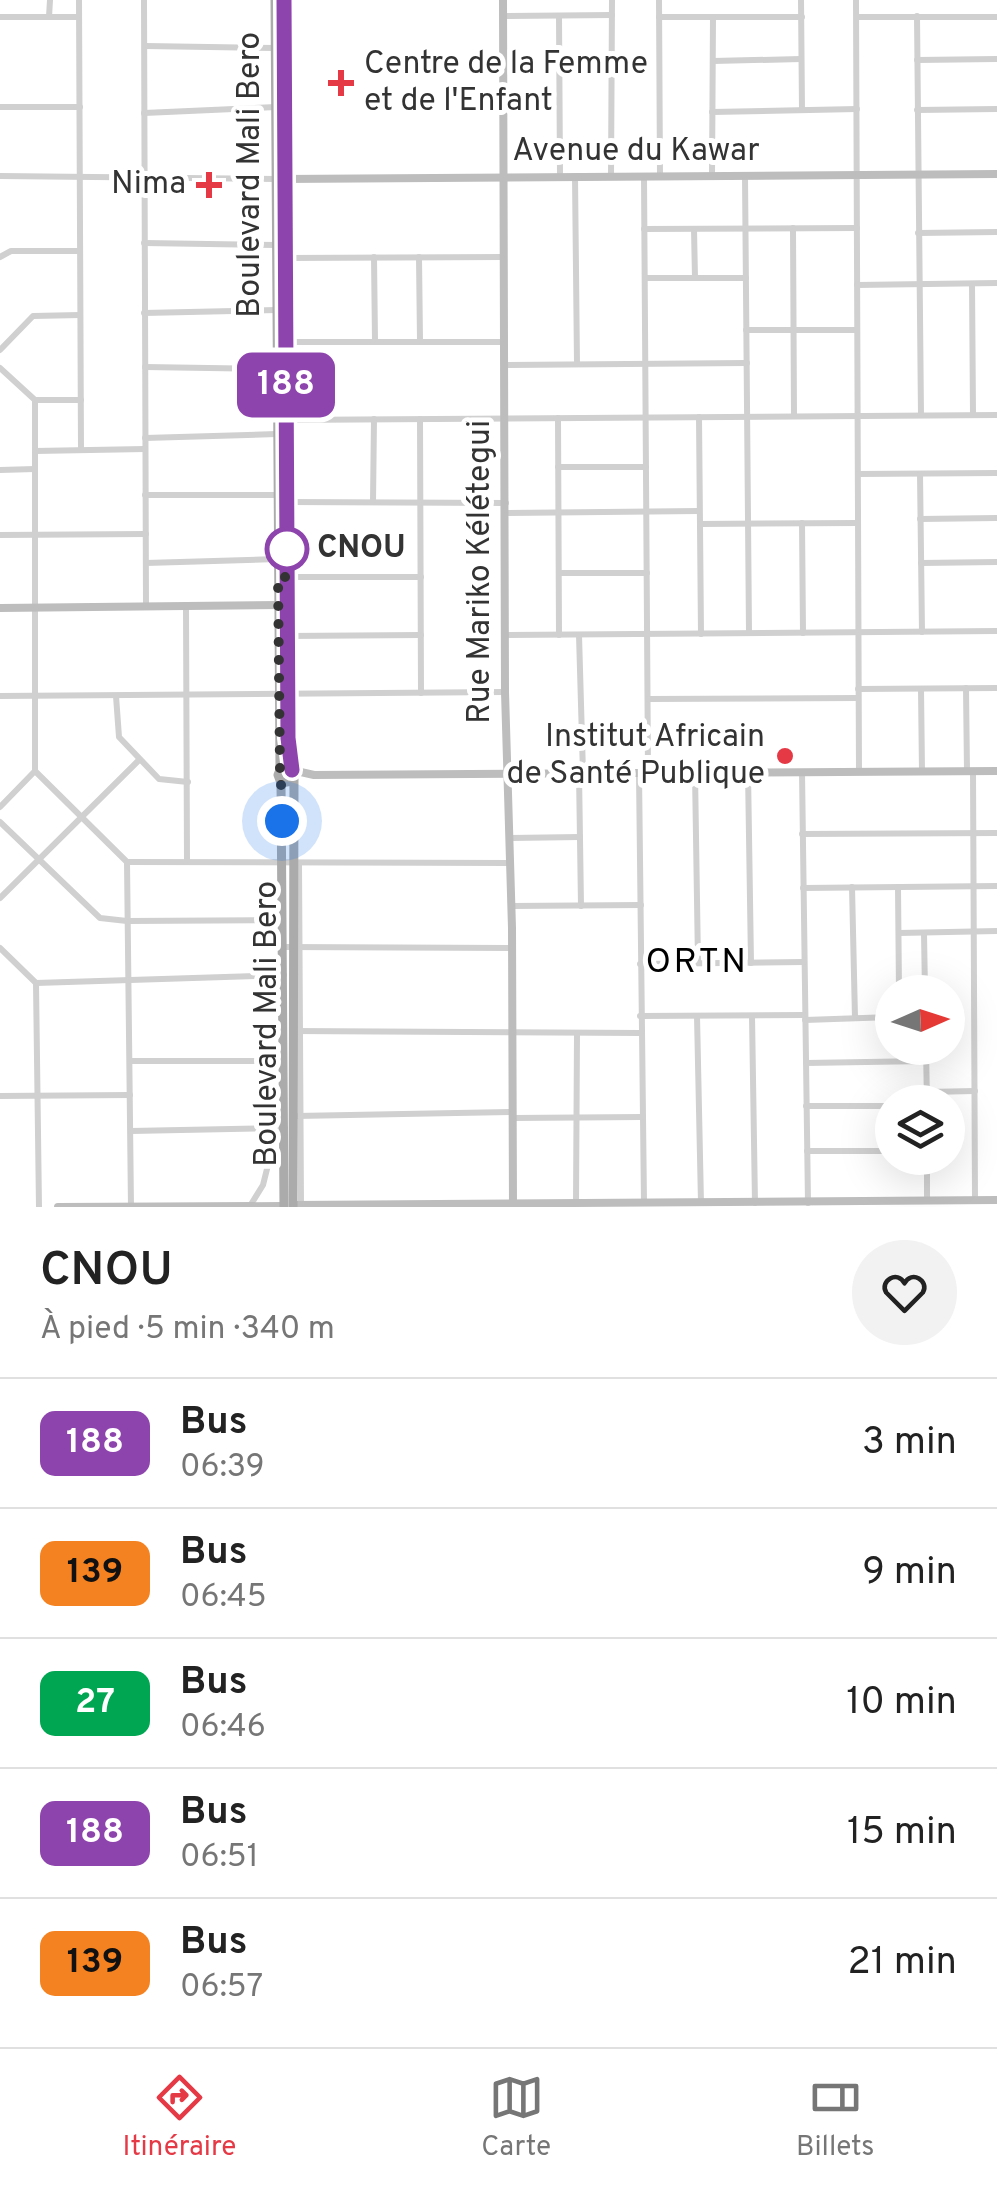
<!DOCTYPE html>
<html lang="fr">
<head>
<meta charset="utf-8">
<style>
  :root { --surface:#fff; --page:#f2f2f2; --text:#222; --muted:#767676; --line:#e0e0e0; --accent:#e63946 }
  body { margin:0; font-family:Overpass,sans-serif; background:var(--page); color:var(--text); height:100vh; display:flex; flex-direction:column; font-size:38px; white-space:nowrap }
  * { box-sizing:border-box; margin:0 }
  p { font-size:32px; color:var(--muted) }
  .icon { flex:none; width:55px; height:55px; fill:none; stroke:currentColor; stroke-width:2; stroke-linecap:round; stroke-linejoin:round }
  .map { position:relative; height:1207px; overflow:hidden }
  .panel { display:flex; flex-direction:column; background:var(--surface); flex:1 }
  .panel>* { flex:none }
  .badge { padding:0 20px; border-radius:15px; font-size:35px; line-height:65px }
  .needle { width:65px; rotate:87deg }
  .buttons { position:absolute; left:875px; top:975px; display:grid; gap:20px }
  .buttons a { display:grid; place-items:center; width:90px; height:90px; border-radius:50%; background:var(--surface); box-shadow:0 10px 40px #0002; font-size:50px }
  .you { position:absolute; width:50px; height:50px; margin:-25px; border:8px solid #fff; border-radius:50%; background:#1a73e8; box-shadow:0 0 0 15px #1a73e833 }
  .map>.badge { position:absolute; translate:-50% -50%; box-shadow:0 0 0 5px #fff }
  .round { display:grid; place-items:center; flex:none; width:105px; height:105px; border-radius:52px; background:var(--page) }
  .overview { display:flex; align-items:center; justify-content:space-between; height:170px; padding:0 40px }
  h1 { font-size:48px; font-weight:600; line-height:75px }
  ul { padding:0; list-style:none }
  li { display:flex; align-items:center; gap:30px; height:130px; padding:0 40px; border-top:2px solid var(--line) }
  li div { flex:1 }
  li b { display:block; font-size:38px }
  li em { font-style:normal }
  li .badge { min-width:110px; font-weight:700; text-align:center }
  .menu { display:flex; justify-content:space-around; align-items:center; height:140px; border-top:2px solid var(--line); background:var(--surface); font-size:28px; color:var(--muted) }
  .menu a { display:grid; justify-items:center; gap:5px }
  .menu .current { color:var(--accent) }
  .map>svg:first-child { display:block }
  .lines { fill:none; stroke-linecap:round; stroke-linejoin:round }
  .street { stroke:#d0d0d0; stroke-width:6 }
  .secondary { stroke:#bdbdbd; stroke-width:8 }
  .primary { stroke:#ababab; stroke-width:9 }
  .line-casing { stroke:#fff; stroke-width:22 }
  .line { stroke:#8e44ad; stroke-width:15 }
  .walk { stroke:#333; stroke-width:10; stroke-dasharray:0 18 }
  .poi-dot { fill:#e63946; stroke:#fff; stroke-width:4 }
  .stop-dot { fill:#fff; stroke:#8e44ad; stroke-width:5 }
  .labels { text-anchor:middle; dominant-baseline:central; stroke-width:10; stroke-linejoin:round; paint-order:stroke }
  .poi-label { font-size:32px; fill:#333; stroke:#fff; text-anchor:end }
  .street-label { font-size:32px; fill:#333; stroke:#fff }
  .stop-label { font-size:32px; font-weight:bold; fill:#333; stroke:#fff; text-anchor:start }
  .neighbourhood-label { font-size:35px; letter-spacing:2.5px; fill:#000; stroke:#fff }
</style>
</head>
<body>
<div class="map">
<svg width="997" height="1207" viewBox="0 0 997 1207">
  <rect width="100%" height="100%" fill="#fff"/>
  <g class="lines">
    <!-- street -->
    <g class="street">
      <path d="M79,0l2,450"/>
      <path d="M144,0l2,607"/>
      <path d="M659,0l1,177"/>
      <path d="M801,0l1,110"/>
      <path d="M856,0l3,772"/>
      <path d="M503,16l109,-1"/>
      <path d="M559,16l1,160"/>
      <path d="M917,16l4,399"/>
      <path d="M0,17h79"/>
      <path d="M49,17l1,-17"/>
      <path d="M659,17h143"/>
      <path d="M857,17h140"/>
      <path d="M145,46l131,2"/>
      <path d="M917,60l80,-1"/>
      <path d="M713,61l88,-2"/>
      <path d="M0,107h80"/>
      <path d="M917,110l80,-1"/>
      <path d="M712,112l145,-3"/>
      <path d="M144,113l132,-6"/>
      <path d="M0,176l276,3"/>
      <path d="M575,176l2,188"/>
      <path d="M745,176l4,457"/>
      <path d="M611,177l1,-177"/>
      <path d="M644,177l4,596"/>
      <path d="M712,177l1,-160"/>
      <path d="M793,228l1,188"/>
      <path d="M644,229l213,-1"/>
      <path d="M694,229l1,49"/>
      <path d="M918,233l79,-1"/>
      <path d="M144,243l133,2"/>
      <path d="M0,257l11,-6h68"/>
      <path d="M374,257l1,84"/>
      <path d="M419,257l1,84"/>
      <path d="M286,258l218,-1"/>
      <path d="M645,278h101"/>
      <path d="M972,284l1,131"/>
      <path d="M857,285l140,-2"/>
      <path d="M144,313l133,-3"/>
      <path d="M746,330h111"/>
      <path d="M283,342h222"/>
      <path d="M0,350l33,-34 47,-1"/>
      <path d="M505,365l242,-2"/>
      <path d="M145,367l132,2"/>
      <path d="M0,368l35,32v371l92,91 4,345"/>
      <path d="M35,400h46"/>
      <path d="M699,417l2,217"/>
      <path d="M558,418l1,217"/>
      <path d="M420,419l1,274"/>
      <path d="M283,420l714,-5"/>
      <path d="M145,438l132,-4"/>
      <path d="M35,451l110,-2"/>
      <path d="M558,467h88"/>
      <path d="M0,470l35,-1"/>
      <path d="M858,474l139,-1"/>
      <path d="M920,474l2,158"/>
      <path d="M145,495h132"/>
      <path d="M287,502l219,1"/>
      <path d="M373,502l1,-83"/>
      <path d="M506,513l193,-2"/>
      <path d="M920,519l77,-1"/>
      <path d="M802,523l1,110"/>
      <path d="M700,524l158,-1"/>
      <path d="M0,535l146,-1"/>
      <path d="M146,563l131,-4"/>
      <path d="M921,563l76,-1"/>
      <path d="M559,573h88"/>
      <path d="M287,577h134"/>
      <path d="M186,607l1,255"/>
      <path d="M505,635l492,-4"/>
      <path d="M579,635l4,138"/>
      <path d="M287,636l134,-1"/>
      <path d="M966,688l1,83"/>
      <path d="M858,689l139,-1"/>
      <path d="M921,689l1,83"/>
      <path d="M0,696l505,-4"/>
      <path d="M116,696l3,41 40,42 29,3"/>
      <path d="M648,699l210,-1"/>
      <path d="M973,771l2,429"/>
      <path d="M748,772l3,191"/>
      <path d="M802,772l6,431"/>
      <path d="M579,773l2,133"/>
      <path d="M639,773l5,430"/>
      <path d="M695,773l3,190"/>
      <path d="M0,807l35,-36"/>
      <path d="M0,822l100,96 27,3 156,-1"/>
      <path d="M802,834l195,-1"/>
      <path d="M510,838l70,-1"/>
      <path d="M127,862l383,1"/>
      <path d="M299,864l2,342"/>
      <path d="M852,887l3,131"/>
      <path d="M898,887l1,105"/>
      <path d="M803,888l194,-2"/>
      <path d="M0,898l138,-137"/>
      <path d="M511,906l130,-1"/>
      <path d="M899,933l98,-2"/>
      <path d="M924,933l1,59"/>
      <path d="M283,947l229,1"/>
      <path d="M0,948l36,35 3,224"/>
      <path d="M640,964l164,-2"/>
      <path d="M36,983l248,-8"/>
      <path d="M640,1016l165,-1"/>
      <path d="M697,1016l4,187"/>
      <path d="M752,1016l3,187"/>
      <path d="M805,1020l87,-3"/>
      <path d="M292,1031l349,2"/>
      <path d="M926,1048l1,54"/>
      <path d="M130,1061h154"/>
      <path d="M806,1063l120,-2"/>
      <path d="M927,1092l48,-1"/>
      <path d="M0,1096l130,-1"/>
      <path d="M806,1106h86"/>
      <path d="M296,1116l217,-4"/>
      <path d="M513,1118l129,-1"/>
      <path d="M131,1131l154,-3"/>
      <path d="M807,1151h85"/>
      <path d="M927,1158v43"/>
      <path d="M576,1203l1,-169"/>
      <path d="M250,1206l13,-21 14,-56"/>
    </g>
    <!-- secondary -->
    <g class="secondary">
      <path d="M503,0l2,692 7,236 1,279"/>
      <path d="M282,179l715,-5"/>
      <path d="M0,608l280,-3"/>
      <path d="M292,770l22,5 683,-4"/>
      <path d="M293,1205l704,-5"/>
      <path d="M58,1207l226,-1"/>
    </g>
    <!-- primary -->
    <g class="primary">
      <path d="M275,0l5,770"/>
      <path d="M284,0l4,738 4,32"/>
      <path d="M292,781l-11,2 -3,-8 2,-5 10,-1 4,7 -1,431"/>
      <path d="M281,783l3,424"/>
    </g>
  </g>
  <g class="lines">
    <!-- line casing -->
    <g class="line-casing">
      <path id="line" d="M284,0l4,738 4,32"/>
    </g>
    <!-- line -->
    <use href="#line" class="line"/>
    <!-- walk -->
    <path class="walk" d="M282,821l-1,-38 -3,-8 2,-5 -2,-193h9v-37v9"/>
  </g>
  <!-- markers -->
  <g class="poi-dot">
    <path d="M336 68h10v10h10v10h-10v10h-10v-10h-10v-10h10z"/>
    <path d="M204 170h10v10h10v10h-10v10h-10v-10h-10v-10h10z"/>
    <circle cx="785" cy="756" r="10"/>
  </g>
  <circle class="stop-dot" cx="287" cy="549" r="20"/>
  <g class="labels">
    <!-- poi labels -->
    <g class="poi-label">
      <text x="364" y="65" text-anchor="start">Centre de la Femme<tspan x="364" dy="37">et de l'Enfant</tspan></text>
      <text x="186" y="185">Nima</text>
      <text x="765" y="738">Institut Africain<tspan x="765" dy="37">de Santé Publique</tspan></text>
    </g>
    <!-- street labels -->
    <g class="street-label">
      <text x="636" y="152">Avenue du Kawar</text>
      <text transform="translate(251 175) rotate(-90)">Boulevard Mali Bero</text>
      <text transform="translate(481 572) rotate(-90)">Rue Mariko Kélétegui</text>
      <text transform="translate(268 1024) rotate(-90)">Boulevard Mali Bero</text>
    </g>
    <!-- stop labels -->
    <g class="stop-label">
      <text x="317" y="549">CNOU</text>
    </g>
    <!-- neighbourhood labels -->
    <g class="neighbourhood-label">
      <text x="697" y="963">ORTN</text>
    </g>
  </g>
</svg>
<div class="buttons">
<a><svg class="needle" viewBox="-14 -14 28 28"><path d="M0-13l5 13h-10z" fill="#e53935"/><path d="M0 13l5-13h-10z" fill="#767676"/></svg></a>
<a><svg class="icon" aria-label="layers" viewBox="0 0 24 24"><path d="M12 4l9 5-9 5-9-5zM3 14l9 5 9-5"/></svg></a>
</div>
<div class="you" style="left:282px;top:821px"></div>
<b class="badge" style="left:286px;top:385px;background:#8e44ad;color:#fff">188</b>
</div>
<section class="panel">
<div class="overview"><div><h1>CNOU</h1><p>À pied · 5 min · 340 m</p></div><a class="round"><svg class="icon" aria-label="heart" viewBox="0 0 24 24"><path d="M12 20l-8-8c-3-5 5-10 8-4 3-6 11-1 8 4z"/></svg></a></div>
<ul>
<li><span class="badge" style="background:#8e44ad;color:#fff">188</span><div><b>Bus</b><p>06:39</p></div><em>3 min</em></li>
<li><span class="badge" style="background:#f58220;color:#111">139</span><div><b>Bus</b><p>06:45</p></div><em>9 min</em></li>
<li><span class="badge" style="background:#00a651;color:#fff">27</span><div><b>Bus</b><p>06:46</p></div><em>10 min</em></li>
<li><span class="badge" style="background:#8e44ad;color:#fff">188</span><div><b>Bus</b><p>06:51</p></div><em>15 min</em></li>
<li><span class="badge" style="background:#f58220;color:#111">139</span><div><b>Bus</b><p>06:57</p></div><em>21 min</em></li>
</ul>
</section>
<nav class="menu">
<a class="current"><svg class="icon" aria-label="directions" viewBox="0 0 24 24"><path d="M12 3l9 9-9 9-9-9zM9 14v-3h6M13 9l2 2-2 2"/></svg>Itinéraire</a>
<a><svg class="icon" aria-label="map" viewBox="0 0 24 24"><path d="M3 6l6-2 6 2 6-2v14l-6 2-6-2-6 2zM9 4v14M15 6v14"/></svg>Carte</a>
<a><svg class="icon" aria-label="tickets" viewBox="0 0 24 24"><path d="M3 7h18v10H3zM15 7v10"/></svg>Billets</a>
</nav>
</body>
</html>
